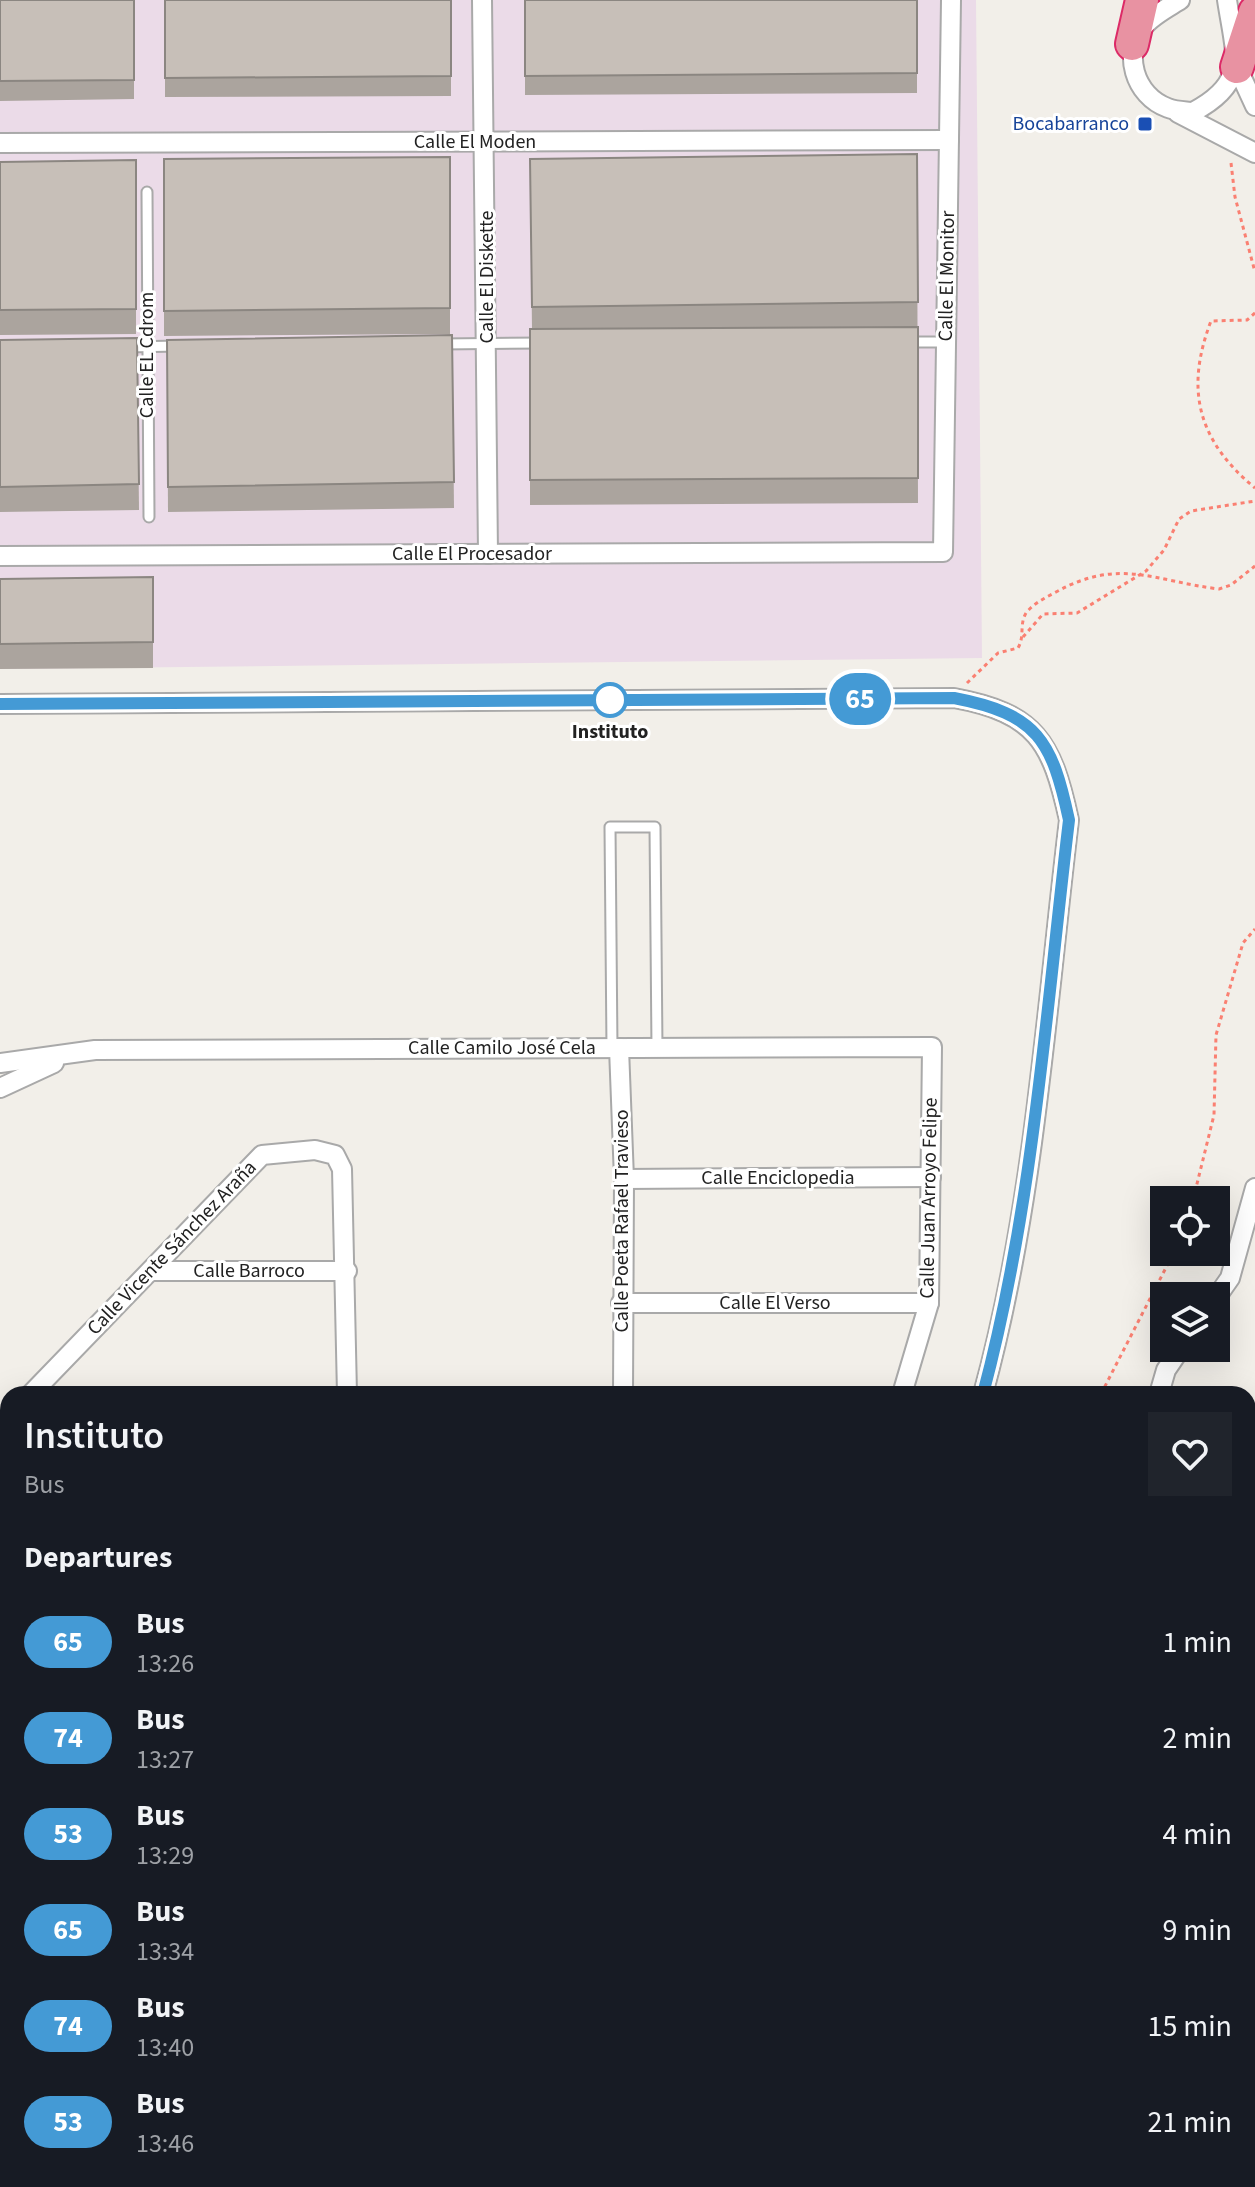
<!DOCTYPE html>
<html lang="en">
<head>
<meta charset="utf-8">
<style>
  :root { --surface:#171b24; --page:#20242c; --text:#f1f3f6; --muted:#9ea1a6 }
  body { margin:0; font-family:"Source Sans 3",sans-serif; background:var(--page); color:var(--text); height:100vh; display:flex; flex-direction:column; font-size:30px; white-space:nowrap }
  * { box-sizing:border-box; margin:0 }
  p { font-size:26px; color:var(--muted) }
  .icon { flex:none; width:44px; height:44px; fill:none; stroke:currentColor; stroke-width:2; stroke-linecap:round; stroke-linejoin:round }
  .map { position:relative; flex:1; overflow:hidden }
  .details { position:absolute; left:0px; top:1386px; width:1256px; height:802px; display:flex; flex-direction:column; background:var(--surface); border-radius:24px 24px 0 0; box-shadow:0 8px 32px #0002 }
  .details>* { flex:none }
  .badge { padding:0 16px; border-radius:26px; font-size:28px; line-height:52px }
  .tools { position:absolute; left:1150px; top:1186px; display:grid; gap:16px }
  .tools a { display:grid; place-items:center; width:80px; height:80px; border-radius:0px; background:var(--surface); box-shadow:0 8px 32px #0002; font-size:40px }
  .map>.badge { position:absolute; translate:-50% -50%; box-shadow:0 0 0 4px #fff }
  h2 { padding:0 24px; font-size:30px; line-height:72px }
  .round { display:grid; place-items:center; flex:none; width:84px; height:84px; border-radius:0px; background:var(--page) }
  .summary { display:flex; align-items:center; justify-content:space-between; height:136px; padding:0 24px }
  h1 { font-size:38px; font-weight:600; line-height:60px }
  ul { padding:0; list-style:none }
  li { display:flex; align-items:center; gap:24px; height:96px; padding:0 24px }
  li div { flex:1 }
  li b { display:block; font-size:30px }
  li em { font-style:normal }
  li .badge { min-width:88px; font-weight:700; text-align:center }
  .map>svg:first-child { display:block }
  .industrial { fill:#ebdbe8 }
  .grass { fill:#cdebb0 }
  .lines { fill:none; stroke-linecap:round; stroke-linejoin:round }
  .lane-casing { stroke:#a9a9a9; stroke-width:13 }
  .street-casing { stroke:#a9a9a9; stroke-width:22 }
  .highway-casing { stroke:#dc2a67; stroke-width:36 }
  .path { stroke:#fa8072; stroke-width:3; stroke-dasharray:4 4; stroke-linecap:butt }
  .lane { stroke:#fff; stroke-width:9 }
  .street { stroke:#fff; stroke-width:18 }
  .highway { stroke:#e892a2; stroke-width:32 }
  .wall { fill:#aba49e }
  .building { fill:#c7bfb8; stroke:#8b8681; stroke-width:2 }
  .line-casing { stroke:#fff; stroke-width:18 }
  .line { stroke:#449ad5; stroke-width:12 }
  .transit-dot { fill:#1a4fb4; stroke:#fff; stroke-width:3 }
  .stop-dot { fill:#fff; stroke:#449ad5; stroke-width:4 }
  .labels { text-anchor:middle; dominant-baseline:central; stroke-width:6; stroke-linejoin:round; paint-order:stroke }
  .transit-label { font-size:20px; fill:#164399; stroke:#fff; text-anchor:end }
  .street-label { font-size:20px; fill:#222; stroke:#fff }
  .stop-label { font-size:20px; font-weight:bold; fill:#222; stroke:#fff }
</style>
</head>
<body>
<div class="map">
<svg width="1255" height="2187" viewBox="0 0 1255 2187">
  <rect width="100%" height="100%" fill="#f2efe9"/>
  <!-- industrial -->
  <path class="industrial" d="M0,0h976l6,658 -982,11z"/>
  <!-- grass -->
  <path class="grass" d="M1255,1566v621h-176l6,-7h163v-588z"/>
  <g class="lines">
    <!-- lane casing -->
    <g class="lane-casing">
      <g id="lane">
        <path d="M147,192l2,325"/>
        <path d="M906,342h40"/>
        <path d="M442,344l101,-1"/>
        <path d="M126,347l53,-1"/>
        <path d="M612,1048l-2,-221h45l2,221"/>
      </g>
    </g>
    <!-- street casing -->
    <g class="street-casing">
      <g id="street">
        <path d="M482,0l6,554"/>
        <path d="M1180,0c-11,7 -27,15 -36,26 -22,26 -10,70 24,82 7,3 17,3 25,4 57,-30 42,-58 34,-112"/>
        <path d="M1237,67l18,39"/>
        <path d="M1178,113l77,40"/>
        <path d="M0,143l949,-3"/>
        <path d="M0,556l943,-4 8,-552"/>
        <path d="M0,704l954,-6c82,15 98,44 115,122 -23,191 -35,388 -86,574"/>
        <path d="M619,1048l5,131 -1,215"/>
        <path d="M0,1063l95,-13 837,-3 -3,256 -27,91"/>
        <path d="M0,1088l54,-25"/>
        <path d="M624,1179l307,-2"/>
        <path d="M151,1271h196"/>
        <path d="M1216,1298l14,-20 25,-90"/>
        <path d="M621,1303h308"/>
        <path d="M31,1394l231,-239 53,-5 20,5 7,14 5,225"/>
        <path d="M1159,1394l7,-24 15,-22"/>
        <path d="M0,1426l8,-8"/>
        <path d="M0,1520h8"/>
        <path d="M0,1592h8"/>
        <path d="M0,1687h8"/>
        <path d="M0,2085l8,3"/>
        <path d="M682,2187l10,-7"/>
      </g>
    </g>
    <!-- highway casing -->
    <g class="highway-casing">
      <g id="highway">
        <path d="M1132,44l10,-44"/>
        <path d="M1237,67l18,-55"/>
      </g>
    </g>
    <!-- path -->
    <g class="path">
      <path d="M1231,163l4,34 20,75"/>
      <path d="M1255,313l-8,7 -36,1c-26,68 -14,119 44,167"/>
      <path d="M1023,637l20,-23 34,-1 69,-42 18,-21 15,-31 12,-8 64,-10"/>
      <path d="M967,683l31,-30 20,-5c7,-12 1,-23 8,-35 8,-10 19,-15 30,-21 64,-35 97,-11 163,-3l12,-4 24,-19"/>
      <path d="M1193,1200l21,-85 2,-80 27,-92 12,-14"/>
      <path d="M1101,1394l73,-142"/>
      <path d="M561,2187l13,-7"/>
    </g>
    <!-- lane -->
    <use href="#lane" class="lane"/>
    <!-- street -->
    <use href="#street" class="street"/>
    <!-- highway -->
    <use href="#highway" class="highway"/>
  </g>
  <!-- wall -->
  <g class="wall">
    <path d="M0,0h134v99l-134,2z"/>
    <path d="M165,0h286v96l-286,1z"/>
    <path d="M525,0h392v93l-392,2z"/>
    <path d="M917,154l1,349 -388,2v-176h2l-2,-170z"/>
    <path d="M450,157v177l-286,2v-177z"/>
    <path d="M136,160v174l-136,1v-173z"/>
    <path d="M452,335l2,173 -286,4 -1,-172z"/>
    <path d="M137,338l2,172 -139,2v-172z"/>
    <path d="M153,577v91l-153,1v-90z"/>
  </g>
  <!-- building -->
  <g class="building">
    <path d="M0,0h134v80l-134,1z"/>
    <path d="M165,0h286v76l-286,2z"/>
    <path d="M525,0h392v73l-392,3z"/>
    <path d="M917,154l1,148 -386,5 -2,-148z"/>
    <path d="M450,157v151l-286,3v-152z"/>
    <path d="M136,160v149l-136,1v-148z"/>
    <path d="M918,327v151l-388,2v-151z"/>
    <path d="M452,335l2,147 -286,5 -1,-147z"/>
    <path d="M137,338l2,146 -139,3v-147z"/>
    <path d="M153,577v65l-153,2v-65z"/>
  </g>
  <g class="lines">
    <!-- line casing -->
    <g class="line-casing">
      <path id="line" d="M0,704l954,-6c84,16 98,43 115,122 -23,192 -36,387 -86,574"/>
    </g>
    <!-- line -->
    <use href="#line" class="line"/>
  </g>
  <!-- markers -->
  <rect class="transit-dot" x="1137" y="116" width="16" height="16" rx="4"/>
  <circle class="stop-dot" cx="610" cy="700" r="16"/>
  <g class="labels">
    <!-- transit labels -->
    <g class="transit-label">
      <text x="1129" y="124">Bocabarranco</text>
    </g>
    <!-- street labels -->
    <g class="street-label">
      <text x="475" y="142">Calle El Moden</text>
      <text transform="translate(947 276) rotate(-89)">Calle El Monitor</text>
      <text transform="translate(487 277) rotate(-90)">Calle El Diskette</text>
      <text transform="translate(147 355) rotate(-90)">Calle EL Cdrom</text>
      <text x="472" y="554">Calle El Procesador</text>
      <text x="502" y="1048">Calle Camilo José Cela</text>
      <text x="778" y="1178">Calle Enciclopedia</text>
      <text transform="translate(929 1198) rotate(-89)">Calle Juan Arroyo Felipe</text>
      <text transform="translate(622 1221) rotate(-90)">Calle Poeta Rafael Travieso</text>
      <text transform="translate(172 1248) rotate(-46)">Calle Vicente Sánchez Araña</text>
      <text x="249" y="1271">Calle Barroco</text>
      <text x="775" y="1303">Calle El Verso</text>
    </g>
    <!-- stop labels -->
    <g class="stop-label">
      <text x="610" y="732">Instituto</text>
    </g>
  </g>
</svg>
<div class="tools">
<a><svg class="icon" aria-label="locate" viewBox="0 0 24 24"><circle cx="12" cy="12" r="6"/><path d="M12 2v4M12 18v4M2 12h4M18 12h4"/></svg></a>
<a><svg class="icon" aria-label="layers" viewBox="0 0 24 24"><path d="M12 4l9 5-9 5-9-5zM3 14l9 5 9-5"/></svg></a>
</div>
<b class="badge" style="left:860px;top:699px;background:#449ad5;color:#fff">65</b>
<section class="details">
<div class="summary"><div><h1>Instituto</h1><p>Bus</p></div><a class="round"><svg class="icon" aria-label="heart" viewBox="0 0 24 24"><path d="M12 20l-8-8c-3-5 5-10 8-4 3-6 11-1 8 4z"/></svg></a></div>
<h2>Departures</h2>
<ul>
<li><span class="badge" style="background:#449ad5;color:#fff">65</span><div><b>Bus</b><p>13:26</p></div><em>1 min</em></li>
<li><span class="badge" style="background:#449ad5;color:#fff">74</span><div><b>Bus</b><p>13:27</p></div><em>2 min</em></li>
<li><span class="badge" style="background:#449ad5;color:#fff">53</span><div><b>Bus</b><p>13:29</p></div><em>4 min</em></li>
<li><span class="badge" style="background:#449ad5;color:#fff">65</span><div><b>Bus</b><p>13:34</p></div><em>9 min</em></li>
<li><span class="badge" style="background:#449ad5;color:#fff">74</span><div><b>Bus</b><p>13:40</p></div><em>15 min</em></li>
<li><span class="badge" style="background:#449ad5;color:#fff">53</span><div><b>Bus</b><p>13:46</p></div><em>21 min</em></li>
</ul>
</section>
</div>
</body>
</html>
